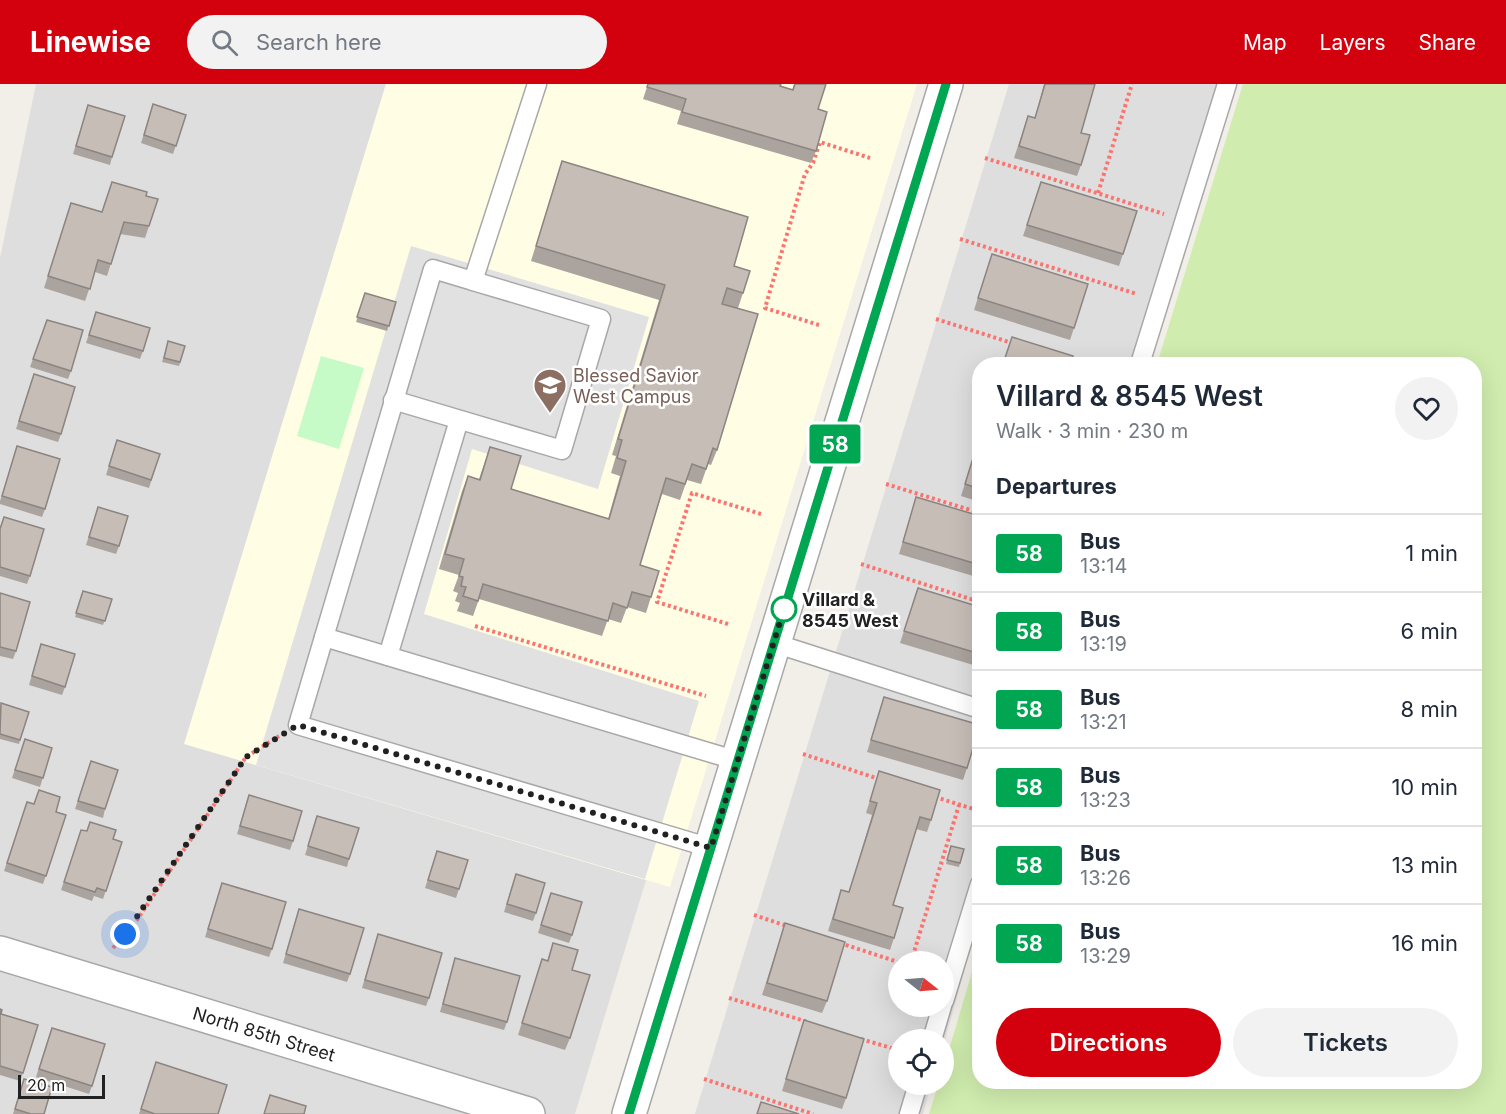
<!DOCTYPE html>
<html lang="en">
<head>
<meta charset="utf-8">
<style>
  :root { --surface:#fff; --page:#f2f2f3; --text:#1f2937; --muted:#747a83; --line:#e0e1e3; --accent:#d3000d }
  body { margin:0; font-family:Inter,sans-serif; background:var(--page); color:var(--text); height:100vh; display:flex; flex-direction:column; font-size:22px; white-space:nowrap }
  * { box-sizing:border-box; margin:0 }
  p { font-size:20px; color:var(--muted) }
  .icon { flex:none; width:33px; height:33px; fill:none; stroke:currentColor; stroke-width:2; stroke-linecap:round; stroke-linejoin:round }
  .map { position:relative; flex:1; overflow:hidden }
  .sheet { position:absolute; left:972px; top:273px; width:510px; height:732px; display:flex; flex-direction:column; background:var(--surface); border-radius:24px; box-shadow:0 6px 24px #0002 }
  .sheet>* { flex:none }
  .badge { padding:0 12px; border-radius:4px; font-size:21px; line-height:39px }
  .needle { width:39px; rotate:107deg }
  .controls { position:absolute; left:888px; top:867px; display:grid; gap:12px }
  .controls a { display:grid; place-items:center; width:66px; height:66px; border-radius:50%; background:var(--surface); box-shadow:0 6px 24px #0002; font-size:30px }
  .scale { position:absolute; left:18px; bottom:15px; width:87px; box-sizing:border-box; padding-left:6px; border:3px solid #212121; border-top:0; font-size:16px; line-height:21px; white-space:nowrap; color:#212121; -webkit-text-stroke:4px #fff; paint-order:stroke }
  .you { position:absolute; width:30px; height:30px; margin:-15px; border:4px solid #fff; border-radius:50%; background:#1a73e8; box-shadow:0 0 0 9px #1a73e833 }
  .map>.badge { position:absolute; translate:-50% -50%; box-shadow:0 0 0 3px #fff }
  h2 { padding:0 24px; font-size:22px; line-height:54px }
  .round { display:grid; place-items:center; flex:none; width:63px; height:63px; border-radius:32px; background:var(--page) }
  .headline { display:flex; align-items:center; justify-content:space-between; height:102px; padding:0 24px }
  h1 { font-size:28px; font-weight:600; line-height:45px }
  .button { display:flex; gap:12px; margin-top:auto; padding:12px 24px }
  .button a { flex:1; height:69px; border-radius:36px; background:var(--accent); color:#fff; font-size:24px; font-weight:600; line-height:69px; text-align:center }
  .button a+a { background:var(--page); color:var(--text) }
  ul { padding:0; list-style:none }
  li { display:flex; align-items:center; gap:18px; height:78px; padding:0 24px; border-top:2px solid var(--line) }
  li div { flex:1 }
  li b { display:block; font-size:22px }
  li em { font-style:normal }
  li .badge { min-width:66px; font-weight:700; text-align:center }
  header { display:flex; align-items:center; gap:36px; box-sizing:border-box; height:84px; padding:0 30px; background:var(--accent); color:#fff }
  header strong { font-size:28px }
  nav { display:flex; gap:33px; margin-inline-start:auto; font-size:21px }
  .search { width:420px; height:54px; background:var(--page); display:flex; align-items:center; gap:15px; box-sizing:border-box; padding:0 21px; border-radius:33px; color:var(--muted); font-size:22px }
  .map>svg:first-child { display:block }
  .residential { fill:#dfdede; fill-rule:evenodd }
  .education { fill:#fffde4 }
  .grass { fill:#d0ecae }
  .park { fill:#c6fbc7 }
  .parking { fill:#e1e1e1 }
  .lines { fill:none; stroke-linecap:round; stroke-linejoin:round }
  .service-casing { stroke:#a8a8a8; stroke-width:21 }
  .minor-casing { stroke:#a8a8a8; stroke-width:36 }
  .tertiary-casing { stroke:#a8a8a8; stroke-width:36 }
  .path { stroke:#fc746f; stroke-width:4; stroke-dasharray:3 3; stroke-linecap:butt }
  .service { stroke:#fff; stroke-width:18 }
  .minor { stroke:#fff; stroke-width:33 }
  .tertiary { stroke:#fff; stroke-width:33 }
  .wall { fill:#aba39d }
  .building { fill:#c7bdb7; stroke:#8b8480; stroke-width:1.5 }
  .line-casing { stroke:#fff; stroke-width:14 }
  .line { stroke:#00a651; stroke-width:9 }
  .walk { stroke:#212121; stroke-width:6; stroke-dasharray:0 10.8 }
  .stop-dot { fill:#fff; stroke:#00a651; stroke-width:3 }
  .labels { text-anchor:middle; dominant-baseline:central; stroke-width:5; stroke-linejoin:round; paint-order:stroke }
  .education-label { font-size:18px; fill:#785e54; stroke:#fff; text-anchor:start }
  .stop-label { font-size:18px; font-weight:bold; fill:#212121; stroke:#fff; text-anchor:start }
  .street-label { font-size:18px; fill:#212121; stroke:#fff }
</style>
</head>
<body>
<header>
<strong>Linewise</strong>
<div class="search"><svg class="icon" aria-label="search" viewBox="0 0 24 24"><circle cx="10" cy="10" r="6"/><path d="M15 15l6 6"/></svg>Search here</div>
<nav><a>Map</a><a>Layers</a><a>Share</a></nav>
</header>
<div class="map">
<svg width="1506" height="1030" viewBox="0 0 1506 1030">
  <rect width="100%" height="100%" fill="#f2eee8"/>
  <!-- residential -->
  <g class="residential">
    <path d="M36,0h350l-201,659 461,137 -71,234h-575v-856z"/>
    <path d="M1009,0h213l-82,280h-160l-1,555 -35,124v-3h-46v44l33,1 -8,29h-228zM898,878h46v44h-46z"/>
  </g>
  <!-- education -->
  <path class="education" d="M386,0h531l-247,803 -486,-143z"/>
  <!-- grass -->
  <path class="grass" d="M1243,0h263v1030h-577l9,-29 6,-1v-17l35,-119 1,134h494v-718h-317z"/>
  <!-- park -->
  <path class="park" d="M321,272l43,12 -25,81 -42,-13z"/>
  <!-- parking -->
  <path class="parking" d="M411,162l238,71 -51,172 -126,-40 -48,165 275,87 -54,178 -389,-114z"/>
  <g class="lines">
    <!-- service casing -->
    <g class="service-casing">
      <g id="service">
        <path d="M537,0l-64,197 -40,-12 -135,456 413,123"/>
        <path d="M1140,280l87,-280"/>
        <path d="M393,316l169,50 39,-131 -128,-38"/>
        <path d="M324,553l414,124"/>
        <path d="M774,559l206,66"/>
        <path d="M388,572l71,-236"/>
        <path d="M944,917l36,-117"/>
        <path d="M932,956l10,-34"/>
        <path d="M909,1030l9,-30"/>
      </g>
    </g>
    <!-- minor casing -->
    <g class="minor-casing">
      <path id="minor" d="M0,869l528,161"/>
    </g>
    <!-- tertiary casing -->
    <g class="tertiary-casing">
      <path id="tertiary" d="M629,1030l317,-1030"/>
    </g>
    <!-- path -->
    <g class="path">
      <path d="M985,74l179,56"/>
      <path d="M1098,109l34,-109"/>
      <path d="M960,155l177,55"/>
      <path d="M936,235l76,24"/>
      <path d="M819,241l-54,-17 40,-134 8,-11 7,-21 50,16"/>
      <path d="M1068,276l13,4"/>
      <path d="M886,400l94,29"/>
      <path d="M861,480l119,38"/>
      <path d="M728,540l-71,-22 35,-109 69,21"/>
      <path d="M475,542l231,70"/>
      <path d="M803,670l76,25"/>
      <path d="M935,713l45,14"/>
      <path d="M754,831l33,11"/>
      <path d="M840,859l58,19"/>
      <path d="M113,864l24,-28 109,-163 33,-21"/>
      <path d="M911,878l48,-157"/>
      <path d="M729,914l79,24"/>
      <path d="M861,955l37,11"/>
      <path d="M704,995l109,35"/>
    </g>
    <!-- service -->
    <use href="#service" class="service"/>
    <!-- minor -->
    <use href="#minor" class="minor"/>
    <!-- tertiary -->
    <use href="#tertiary" class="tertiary"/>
  </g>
  <!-- wall -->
  <g class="wall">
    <path d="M648,0h133l-1,2 12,4 2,-6h32l-8,25 -2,42 -5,12 -134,-39 4,-13 -38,-12z"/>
    <path d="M1044,0h51l-14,49v32l-4,11 -63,-18 14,-42 7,2z"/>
    <path d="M153,20l33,11 -13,39 -32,-11z"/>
    <path d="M88,21l24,52 -2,8 -37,-11z"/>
    <path d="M562,77l172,105 9,27 -5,15 -21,142 -6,15 -3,-1 -7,20 -14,-4 -7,20 -18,-6 -22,71 11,32 -5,16 -19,-6 -6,16 -13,-4 -6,17 -123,-37 -6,17 -16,-5 3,-8 -5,-2 3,-8 -5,-2 6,-16 -20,-6 23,-78 6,-15 11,3 11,-32 21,42 97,30 12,-43 -9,-3 5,-17 -4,-1 47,-155 -128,-39z"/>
    <path d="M112,98l34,14 3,30 -4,12 -25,-4 -13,42 -12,-4 -10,29 -41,-13 27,-85 31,9z"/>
    <path d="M1041,98l82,72 -4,12 -96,-30z"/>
    <path d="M992,170l82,74 -4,12 -96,-30z"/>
    <path d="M365,209l31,9 -9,29 -31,-9z"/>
    <path d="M96,228l47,39 -3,8 -54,-16z"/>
    <path d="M47,236l24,51 -3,8 -38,-12z"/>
    <path d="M168,257l17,5 -6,20 -17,-4z"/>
    <path d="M31,298l30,52 -3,8 -42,-13z"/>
    <path d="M117,356l43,14 -11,34 -43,-13z"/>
    <path d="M17,362l28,63 -3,8 -42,-13v-3z"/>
    <path d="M974,371l6,2v45l-19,-6z"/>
    <path d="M916,413l64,19v62l-81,-24z"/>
    <path d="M98,423l21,39 -3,8 -30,-9z"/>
    <path d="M4,433l26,59 -3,8 -27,-8v-49z"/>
    <path d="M918,504l62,19v60l-80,-24z"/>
    <path d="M83,507l29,8 -9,26 -28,-8z"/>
    <path d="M0,509l16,58 -3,8 -13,-3z"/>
    <path d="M41,560l24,43 -3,8 -33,-10z"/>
    <path d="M884,613l83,71 -4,12 -96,-28z"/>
    <path d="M0,621l20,35 -1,4 -19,-5z"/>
    <path d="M25,655l27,9 -12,39 -28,-9z"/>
    <path d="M91,677l14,48 -2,9 -28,-9z"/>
    <path d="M879,687l52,49 -4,12 -11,-3 -23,76 1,33 -4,12 -62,-19 13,-41 8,2 23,-77 -6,-2z"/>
    <path d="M249,711l44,46 -3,9 -53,-16z"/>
    <path d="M27,718l39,13 -23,69 -39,-13z"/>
    <path d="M317,732l32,43 -2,8 -42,-12z"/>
    <path d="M90,738l23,17 9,3 -19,57 -9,-3 -2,5 -31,-11 20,-60 6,1z"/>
    <path d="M951,762l9,17 -1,4 -13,-3z"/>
    <path d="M437,767l22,38 -3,9 -31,-10z"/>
    <path d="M516,790l20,39 -3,8 -29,-9z"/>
    <path d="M222,799l50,66 -3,8 -64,-20z"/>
    <path d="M551,809l21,42 -3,8 -31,-10z"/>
    <path d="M299,825l51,65 -3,8 -64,-19z"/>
    <path d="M785,839l42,78 -5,12 -60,-18z"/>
    <path d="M378,850l51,64 -3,8 -64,-18z"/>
    <path d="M553,859l19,27 -2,68 -5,12 -47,-15 24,-76 5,2z"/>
    <path d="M455,874l52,64 -3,8 -64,-18z"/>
    <path d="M0,925l1,5 22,59 -3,8 -20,-6z"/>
    <path d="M804,936l42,78 -4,11 -60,-18z"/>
    <path d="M49,952l43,50 -3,8 -53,-17z"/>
    <path d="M156,978l62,52h-79z"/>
    <path d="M24,995l20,35h-31z"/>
  </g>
  <!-- building -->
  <g class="building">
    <path d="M648,0h133l-1,2 13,4 2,-6h31l-8,25 9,3 -11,39 -134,-39 4,-13 -39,-12z"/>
    <path d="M1045,0h50l-14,49 9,2 -9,30 -62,-19 9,-30 7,2z"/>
    <path d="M153,20l33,11 -10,31 -32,-11z"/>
    <path d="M88,21l37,11 -13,41 -36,-11z"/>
    <path d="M562,77l186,56 -14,49 16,5 -7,22 -16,-5 -5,16 36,10 -41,136 -4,-2 -7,21 -14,-5 -7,20 -19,-6 -26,87 19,6 -8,26 -19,-5 -5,16 -14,-5 -5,18 -125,-37 -5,17 -15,-5 3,-9 -5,-1 2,-9 -4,-1 5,-17 -19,-5 23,-78 12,4 10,-33 31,9 -10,33 98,30 17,-58 -9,-3 5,-18 -4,-1 47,-154 -129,-39z"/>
    <path d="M112,98l35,10 -1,4 12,3 -9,27 -25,-4 -13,42 -13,-4 -8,29 -42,-13 23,-73 31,9z"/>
    <path d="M1041,98l96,29 -14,43 -96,-29z"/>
    <path d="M992,170l96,30 -14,44 -96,-30z"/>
    <path d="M365,209l31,9 -7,24 -32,-9z"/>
    <path d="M96,228l54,16 -7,23 -54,-16z"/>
    <path d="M47,236l36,10 -12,41 -38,-12z"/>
    <path d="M1012,253l61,19 -3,8h-67z"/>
    <path d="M168,257l17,5 -5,16 -16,-4z"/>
    <path d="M34,290l41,13 -14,47 -42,-13z"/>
    <path d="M117,356l43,14 -9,26 -42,-14z"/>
    <path d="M17,362l43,13 -15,50 -43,-13z"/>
    <path d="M974,371l6,2v32l-15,-5z"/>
    <path d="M916,413l64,19v49l-77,-23z"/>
    <path d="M98,423l30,9 -9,30 -30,-9z"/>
    <path d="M4,433l40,12 -14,47 -30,-9v-38z"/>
    <path d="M918,504l62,19v47l-76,-23z"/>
    <path d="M83,507l29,8 -7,22 -29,-8z"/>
    <path d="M0,509l30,9 -14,49 -16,-4z"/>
    <path d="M41,560l34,10 -10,33 -33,-11z"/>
    <path d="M884,613l96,28 -13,43 -96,-28z"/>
    <path d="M1,619l28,9 -9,28 -20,-6z"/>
    <path d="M25,655l27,9 -9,30 -28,-8z"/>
    <path d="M91,677l27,9 -13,39 -27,-8z"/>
    <path d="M879,687l61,19 -9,30 -11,-3 -27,88 10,3 -9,30 -61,-19 8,-29 8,2 28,-89 -7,-2z"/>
    <path d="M39,706l21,7 -4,15 10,3 -20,61 -39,-13 20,-61 7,2z"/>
    <path d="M249,711l53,16 -9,30 -53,-15z"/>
    <path d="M317,732l42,12 -10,31 -41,-13z"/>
    <path d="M90,738l26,8 -3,9 9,3 -16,49 -9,-3 -2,4 -31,-10 17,-52 6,1z"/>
    <path d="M951,762l13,3 -4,14 -13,-3z"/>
    <path d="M437,767l31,9 -9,29 -31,-9z"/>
    <path d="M516,790l29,9 -9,30 -29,-9z"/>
    <path d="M222,799l64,19 -14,47 -64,-20z"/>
    <path d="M551,809l31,9 -10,33 -31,-10z"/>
    <path d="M299,825l65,19 -14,46 -64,-20z"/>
    <path d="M785,839l60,19 -18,59 -60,-18z"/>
    <path d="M378,850l64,19 -13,45 -64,-18z"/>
    <path d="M553,859l25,7 -6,20 18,5 -20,63 -48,-15 20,-64 6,2z"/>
    <path d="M455,874l65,18 -13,46 -64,-18z"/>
    <path d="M0,925l2,1 -1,4 37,11 -15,48 -23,-7z"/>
    <path d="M804,936l60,19 -18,59 -60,-19z"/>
    <path d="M52,944l53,16 -13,42 -53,-17z"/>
    <path d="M156,978l71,23 -9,29h-63l-14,-5z"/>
    <path d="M24,995l28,8 -8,27h-13l-16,-5z"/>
    <path d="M270,1011l36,11 -2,8h-40z"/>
    <path d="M761,1018l38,12h-42z"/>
  </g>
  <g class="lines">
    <!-- line casing -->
    <g class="line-casing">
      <path id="line" d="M629,1030l317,-1030"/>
    </g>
    <!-- line -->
    <use href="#line" class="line"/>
    <!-- walk -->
    <path class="walk" d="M125,850l121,-177 52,-32 413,123 76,-249 -3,10"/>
  </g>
  <!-- icons -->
  <defs>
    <g id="school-pin" transform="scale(1.725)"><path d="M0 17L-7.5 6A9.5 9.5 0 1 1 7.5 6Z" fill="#8d6e63" stroke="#fff"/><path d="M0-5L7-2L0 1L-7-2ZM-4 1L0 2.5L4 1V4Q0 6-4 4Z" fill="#fff"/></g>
  </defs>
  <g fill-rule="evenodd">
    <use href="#school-pin" x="550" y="301"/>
  </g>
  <!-- markers -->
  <circle class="stop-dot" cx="784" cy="525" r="12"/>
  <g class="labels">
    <!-- education labels -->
    <g class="education-label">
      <text x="573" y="291">Blessed Savior<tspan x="573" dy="21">West Campus</tspan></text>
    </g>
    <!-- stop labels -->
    <g class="stop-label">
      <text x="802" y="515">Villard &amp;<tspan x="802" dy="21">8545 West</tspan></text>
    </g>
    <!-- street labels -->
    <g class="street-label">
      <text transform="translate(264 950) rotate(17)">North 85th Street</text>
    </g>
  </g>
</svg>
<div class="controls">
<a><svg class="needle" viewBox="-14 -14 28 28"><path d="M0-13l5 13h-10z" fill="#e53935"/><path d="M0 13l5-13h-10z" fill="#747a83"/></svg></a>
<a><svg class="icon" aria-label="locate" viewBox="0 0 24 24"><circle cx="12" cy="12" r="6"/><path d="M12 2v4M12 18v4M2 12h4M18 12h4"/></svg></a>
</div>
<div class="scale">20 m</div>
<div class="you" style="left:125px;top:850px"></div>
<b class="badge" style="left:835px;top:360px;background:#00a651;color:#fff">58</b>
<section class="sheet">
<div class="headline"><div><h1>Villard &amp; 8545 West</h1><p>Walk · 3 min · 230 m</p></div><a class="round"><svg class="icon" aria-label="heart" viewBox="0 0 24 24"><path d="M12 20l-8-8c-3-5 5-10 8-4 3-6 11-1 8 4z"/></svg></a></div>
<h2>Departures</h2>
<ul>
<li><span class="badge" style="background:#00a651;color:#fff">58</span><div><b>Bus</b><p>13:14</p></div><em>1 min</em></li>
<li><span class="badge" style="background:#00a651;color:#fff">58</span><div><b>Bus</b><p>13:19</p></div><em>6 min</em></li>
<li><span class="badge" style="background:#00a651;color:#fff">58</span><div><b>Bus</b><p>13:21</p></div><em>8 min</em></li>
<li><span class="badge" style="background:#00a651;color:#fff">58</span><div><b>Bus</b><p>13:23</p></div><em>10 min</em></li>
<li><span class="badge" style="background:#00a651;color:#fff">58</span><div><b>Bus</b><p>13:26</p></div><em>13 min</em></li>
<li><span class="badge" style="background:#00a651;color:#fff">58</span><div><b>Bus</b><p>13:29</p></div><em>16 min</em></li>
</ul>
<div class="button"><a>Directions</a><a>Tickets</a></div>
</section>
</div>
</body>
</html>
